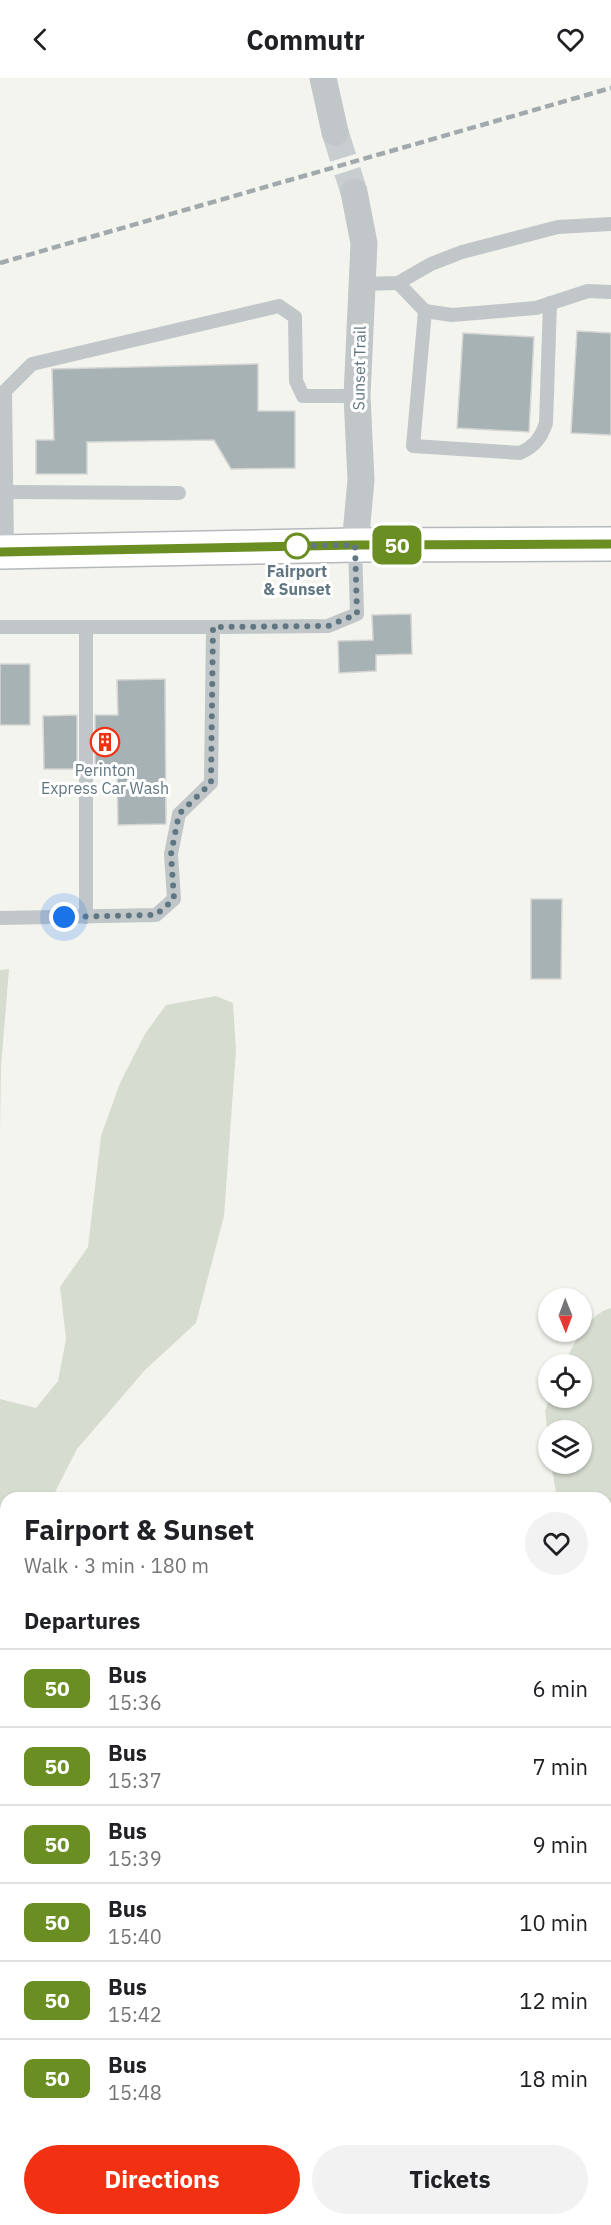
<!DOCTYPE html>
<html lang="en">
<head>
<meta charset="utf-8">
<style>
  :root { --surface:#fff; --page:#f2f2f2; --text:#202124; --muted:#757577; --line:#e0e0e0; --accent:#f23112 }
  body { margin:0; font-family:"IBM Plex Sans",sans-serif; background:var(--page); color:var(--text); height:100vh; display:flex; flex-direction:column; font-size:22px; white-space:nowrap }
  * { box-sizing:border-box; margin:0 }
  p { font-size:20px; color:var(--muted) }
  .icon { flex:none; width:33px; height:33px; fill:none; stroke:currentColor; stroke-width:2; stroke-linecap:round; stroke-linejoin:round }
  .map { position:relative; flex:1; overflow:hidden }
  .panel { position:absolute; left:0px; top:1414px; width:612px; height:734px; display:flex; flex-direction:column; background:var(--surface); border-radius:18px 18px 0 0; box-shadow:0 2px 4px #0004 }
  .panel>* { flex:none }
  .badge { padding:0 12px; border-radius:9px; font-size:21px; line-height:39px }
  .needle { width:39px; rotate:179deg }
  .buttons { position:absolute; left:538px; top:1210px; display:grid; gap:12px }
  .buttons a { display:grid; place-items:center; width:54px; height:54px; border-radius:50%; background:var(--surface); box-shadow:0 2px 4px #0004; font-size:30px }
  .you { position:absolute; width:30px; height:30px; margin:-15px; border:4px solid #fff; border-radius:50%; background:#1a73e8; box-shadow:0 0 0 9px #1a73e833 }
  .map>.badge { position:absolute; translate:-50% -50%; box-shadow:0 0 0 3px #fff }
  h2 { padding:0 24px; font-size:22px; line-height:54px }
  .round { display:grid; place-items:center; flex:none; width:63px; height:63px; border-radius:32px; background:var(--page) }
  .head { display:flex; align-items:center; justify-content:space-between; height:102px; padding:0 24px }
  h1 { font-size:28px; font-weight:700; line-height:45px }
  .action { display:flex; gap:12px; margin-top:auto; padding:12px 24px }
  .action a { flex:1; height:69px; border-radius:36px; background:var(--accent); color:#fff; font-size:24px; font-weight:700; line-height:69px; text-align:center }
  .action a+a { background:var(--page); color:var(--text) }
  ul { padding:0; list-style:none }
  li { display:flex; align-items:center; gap:18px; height:78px; padding:0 24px; border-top:2px solid var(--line) }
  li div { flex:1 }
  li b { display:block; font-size:22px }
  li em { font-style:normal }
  li .badge { min-width:66px; font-weight:700; text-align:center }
  header { display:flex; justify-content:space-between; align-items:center; height:78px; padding:0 24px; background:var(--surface); font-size:27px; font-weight:700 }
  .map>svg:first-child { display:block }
  .green { fill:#d6dcd0 }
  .building { fill:#a7b2b5; stroke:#d5d5d3; stroke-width:1.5 }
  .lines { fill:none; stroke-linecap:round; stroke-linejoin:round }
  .minor-tunnel { stroke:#c8cecf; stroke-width:27; stroke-dasharray:27 14; stroke-linecap:butt }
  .primary-casing { stroke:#b4b9bc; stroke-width:36 }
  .service { stroke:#c1c6c8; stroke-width:14 }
  .minor { stroke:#c1c6c8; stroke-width:27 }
  .primary { stroke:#fff; stroke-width:33 }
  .rail { stroke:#a1a9ad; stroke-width:4.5; stroke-dasharray:9 4.5; stroke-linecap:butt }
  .line-casing { stroke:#fff; stroke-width:14 }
  .line { stroke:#6b8e23; stroke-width:9 }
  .walk { stroke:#607783; stroke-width:6; stroke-dasharray:0 10.8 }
  .stop-dot { fill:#fff; stroke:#6b8e23; stroke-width:3 }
  .labels { text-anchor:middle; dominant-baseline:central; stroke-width:6; stroke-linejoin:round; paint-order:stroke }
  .street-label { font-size:16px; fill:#607783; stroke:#fff }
  .stop-label { font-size:16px; font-weight:bold; fill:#607783; stroke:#fff }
  .poi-label { font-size:16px; fill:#607783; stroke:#fff }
</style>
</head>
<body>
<header><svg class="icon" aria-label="back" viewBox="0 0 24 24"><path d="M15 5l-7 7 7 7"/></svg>Commutr<svg class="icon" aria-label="heart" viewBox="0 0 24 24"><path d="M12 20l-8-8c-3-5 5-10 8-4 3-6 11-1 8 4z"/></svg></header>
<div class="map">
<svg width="611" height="2147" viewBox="0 0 611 2147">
  <rect width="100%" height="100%" fill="#f4f4ef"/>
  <!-- green -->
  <g class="green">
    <path d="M9,891l-8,98 -1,66v-163z"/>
    <path d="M216,918l17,7 3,48 -12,165 -28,107 -51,47 -68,79 -25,49h-46v303l-6,1v-403l36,9 22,-27 8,-42 -6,-52 28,-40 13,-111 19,-53 25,-49 21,-29z"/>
    <path d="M611,1230v363l-5,-6v-167h-49l-6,-34h31v-33h-33v14l-4,-34 5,-13h32v-33h-18c9,-21 24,-51 47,-57z"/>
    <path d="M0,1993l6,1v110l-6,-2z"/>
    <path d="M101,2142h166l7,5h-160z"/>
  </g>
  <!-- building -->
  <g class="building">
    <path d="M577,253l34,2v102l-40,-2z"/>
    <path d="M463,255l71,4 -5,95 -72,-4z"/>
    <path d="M258,286v47h37v57l-64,1 -17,-29 -127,2v32h-51v-34h18l-2,-71z"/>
    <path d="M411,536l1,40 -36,1v16l-37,2 -1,-32 35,-1 -1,-25z"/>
    <rect x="0" y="586" width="30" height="61"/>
    <path d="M165,601l1,145 -48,1 -1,-57 -22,1v-54h23l-1,-35z"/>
    <path d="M77,637v54h-33l-1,-53z"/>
    <path d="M531,821h31l-1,80h-30z"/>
  </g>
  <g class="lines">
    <!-- minor-tunnel -->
    <path class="minor-tunnel" d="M335,54l19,60"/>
    <!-- primary casing -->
    <g class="primary-casing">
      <path id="primary" d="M0,474l355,-7 256,-1"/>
    </g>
    <!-- service -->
    <g class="service">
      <path d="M398,205l27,28 27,4 84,-7 52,-17 23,1"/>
      <path d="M363,206l35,-1 33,-19 31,-12 96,-25 53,-3"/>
      <path d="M425,233l-12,135 107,7c15,-7 21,-15 26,-30l4,-120"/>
      <path d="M6,414l173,1"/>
      <path d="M7,473l-2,-160 27,-27 247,-58 16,11 1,64 7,15h54"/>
      <path d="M0,549h213"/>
      <path d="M86,839v-290"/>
      <path d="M0,840l156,-3 18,-16 -3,-45 8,-40 32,-31 2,-156 115,-1 29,-12 -2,-69"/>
    </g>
    <!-- minor -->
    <g class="minor">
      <path d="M323,0l12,54"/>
      <path d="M354,114l10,51 -7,153 4,84 -6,65"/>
    </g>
    <!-- primary -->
    <use href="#primary" class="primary"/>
    <!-- rail -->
    <path class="rail" d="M0,185l611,-175"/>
  </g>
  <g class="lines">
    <!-- line casing -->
    <g class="line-casing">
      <path id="line" d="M0,474l355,-7 256,-1"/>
    </g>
    <!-- line -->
    <use href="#line" class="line"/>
    <!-- walk -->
    <path class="walk" d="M64,839l92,-2 18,-16 -3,-45 8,-40 32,-31 2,-156 115,-1 29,-12 -2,-69 -62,1h4"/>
  </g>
  <!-- icons -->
  <defs>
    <g id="building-ring" transform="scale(1.5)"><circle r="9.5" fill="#fff" stroke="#f23112" stroke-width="1.5"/><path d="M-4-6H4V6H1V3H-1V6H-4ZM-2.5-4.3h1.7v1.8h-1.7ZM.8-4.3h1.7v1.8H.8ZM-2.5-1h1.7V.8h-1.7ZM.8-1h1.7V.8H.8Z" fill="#f23112"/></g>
  </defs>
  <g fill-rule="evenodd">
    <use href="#building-ring" x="105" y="664"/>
  </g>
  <!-- markers -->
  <circle class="stop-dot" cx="297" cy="468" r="12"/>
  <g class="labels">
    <!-- street labels -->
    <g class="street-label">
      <text transform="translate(359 290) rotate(-89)">Sunset Trail</text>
    </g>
    <!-- stop labels -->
    <g class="stop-label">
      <text x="297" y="493">Fairport<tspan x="297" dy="18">&amp; Sunset</tspan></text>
    </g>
    <!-- poi labels -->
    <g class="poi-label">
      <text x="105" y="692">Perinton<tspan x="105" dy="18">Express Car Wash</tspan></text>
    </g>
  </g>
</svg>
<div class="buttons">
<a><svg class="needle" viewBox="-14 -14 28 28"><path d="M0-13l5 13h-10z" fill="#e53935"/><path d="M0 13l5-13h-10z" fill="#757577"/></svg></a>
<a><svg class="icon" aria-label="locate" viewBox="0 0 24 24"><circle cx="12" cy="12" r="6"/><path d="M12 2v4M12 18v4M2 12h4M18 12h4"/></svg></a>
<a><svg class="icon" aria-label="layers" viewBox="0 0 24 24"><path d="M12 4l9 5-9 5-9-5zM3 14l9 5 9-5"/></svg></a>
</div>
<div class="you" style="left:64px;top:839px"></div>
<b class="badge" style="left:397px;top:467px;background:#6b8e23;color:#fff">50</b>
<section class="panel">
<div class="head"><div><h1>Fairport &amp; Sunset</h1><p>Walk · 3 min · 180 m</p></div><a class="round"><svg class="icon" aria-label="heart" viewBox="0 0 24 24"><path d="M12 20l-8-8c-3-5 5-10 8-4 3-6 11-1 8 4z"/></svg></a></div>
<h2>Departures</h2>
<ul>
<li><span class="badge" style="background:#6b8e23;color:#fff">50</span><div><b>Bus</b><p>15:36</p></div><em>6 min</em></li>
<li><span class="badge" style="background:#6b8e23;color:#fff">50</span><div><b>Bus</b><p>15:37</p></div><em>7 min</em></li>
<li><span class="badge" style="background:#6b8e23;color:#fff">50</span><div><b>Bus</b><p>15:39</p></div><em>9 min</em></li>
<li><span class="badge" style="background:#6b8e23;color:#fff">50</span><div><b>Bus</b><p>15:40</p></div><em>10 min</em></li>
<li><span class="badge" style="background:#6b8e23;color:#fff">50</span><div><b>Bus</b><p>15:42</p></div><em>12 min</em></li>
<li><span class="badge" style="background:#6b8e23;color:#fff">50</span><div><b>Bus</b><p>15:48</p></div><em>18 min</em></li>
</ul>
<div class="action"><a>Directions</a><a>Tickets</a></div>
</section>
</div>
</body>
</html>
